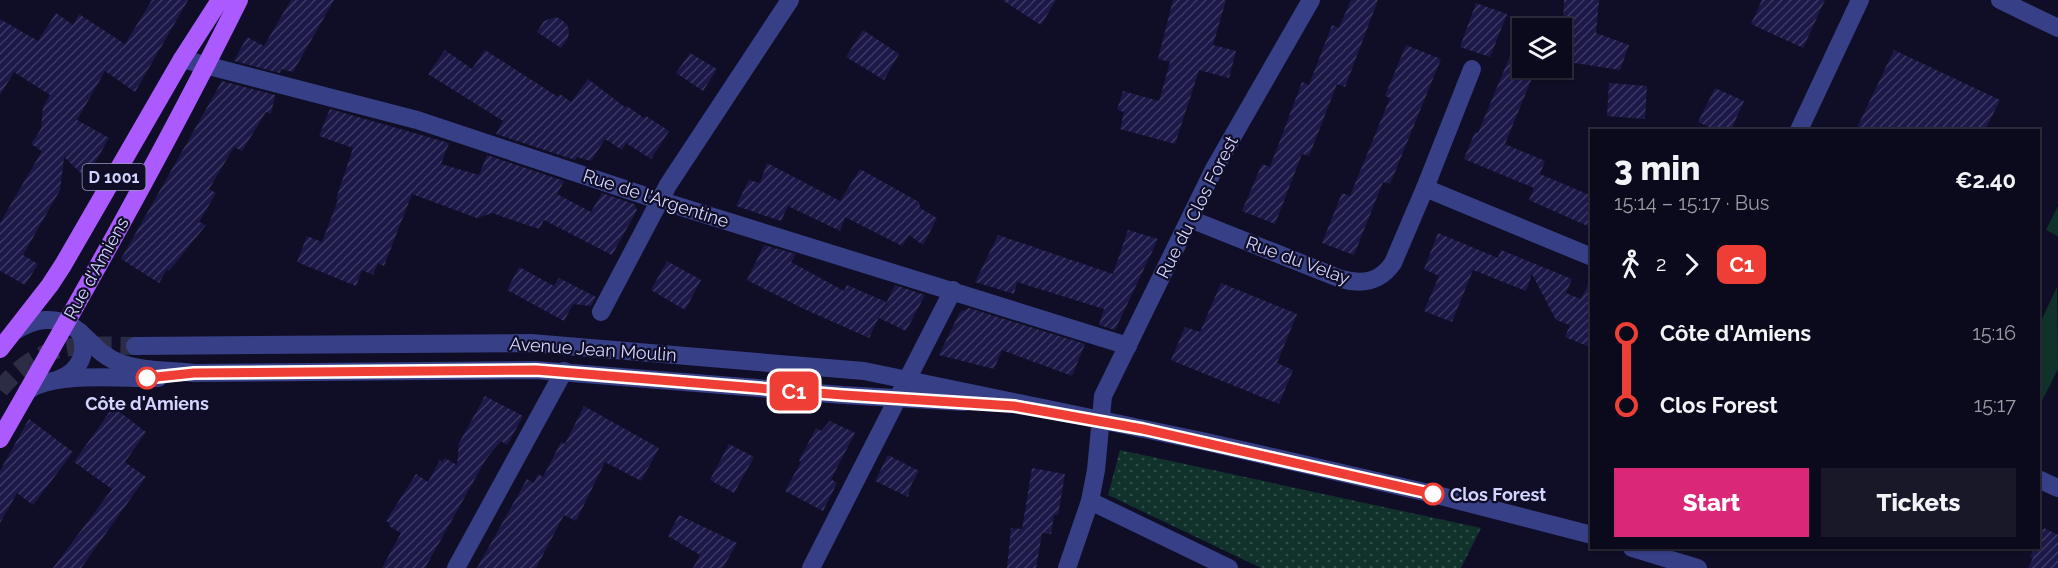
<!DOCTYPE html>
<html lang="en">
<head>
<meta charset="utf-8">
<style>
  :root { --surface:#0b0a1c; --page:#191829; --text:#f1f3f6; --muted:#9a9aa3; --line:#2b2b3b; --accent:#db2777 }
  body { margin:0; font-family:Raleway,sans-serif; background:var(--page); color:var(--text); height:100vh; display:flex; flex-direction:column; font-size:22px; white-space:nowrap }
  * { box-sizing:border-box; margin:0 }
  p { font-size:20px; color:var(--muted) }
  .icon { flex:none; width:33px; height:33px; fill:none; stroke:currentColor; stroke-width:2; stroke-linecap:round; stroke-linejoin:round }
  .map { position:relative; flex:1; overflow:hidden }
  .details { position:absolute; left:1590px; top:129px; width:450px; height:420px; display:flex; flex-direction:column; background:var(--surface); border-radius:0px; box-shadow:0 2px 4px #0004,0 0 0 2px var(--line) }
  .details>* { flex:none }
  .badge { padding:0 12px; border-radius:9px; font-size:21px; line-height:39px }
  .buttons { position:absolute; left:1512px; top:18px; display:grid; gap:12px }
  .buttons a { display:grid; place-items:center; width:60px; height:60px; border-radius:0px; background:var(--surface); box-shadow:0 2px 4px #0004,0 0 0 2px var(--line); font-size:30px }
  .map>.badge { position:absolute; translate:-50% -50%; box-shadow:0 0 0 3px #fff }
  .legs { display:flex; align-items:center; gap:9px; height:66px; padding:0 24px; font-size:20px }
  .legs p { margin-inline-start:auto }
  .head { display:flex; align-items:center; justify-content:space-between; height:102px; padding:0 24px }
  h1 { font-size:33px; font-weight:800; line-height:45px }
  .cta { display:flex; gap:12px; margin-top:auto; padding:12px 24px }
  .cta a { flex:1; height:69px; border-radius:0px; background:var(--accent); color:#fff; font-size:24px; font-weight:800; line-height:69px; text-align:center }
  .cta a+a { background:var(--page); color:var(--text) }
  ul { padding:0 24px; list-style:none }
  li { display:flex; align-items:center; gap:21px; height:72px; font-size:22px }
  li i { display:grid; place-items:center; width:9px; height:100%; margin:0 8px; background:currentColor }
  li i::after { content:''; width:15px; height:15px; margin:-8px; border:4px solid; border-radius:50%; background:var(--surface) }
  li p { margin-inline-start:auto }
  li:first-child i { background:linear-gradient(#0000 50%,currentColor 0) }
  li:last-child i { background:linear-gradient(currentColor 50%,#0000 0) }
  .map>svg:first-child { display:block }
  .park { fill:url(#park-dots) }
  .garden { fill:#11312b }
  .building { fill:url(#building-hatch) }
  .lines { fill:none; stroke-linecap:round; stroke-linejoin:round }
  .minor-tunnel { stroke:#2c2c47; stroke-width:18; stroke-dasharray:18 9; stroke-linecap:butt }
  .minor { stroke:#373f87; stroke-width:18 }
  .major { stroke:#aa5aff; stroke-width:18 }
  .line-1-casing { stroke:#fff; stroke-width:14 }
  .line-1 { stroke:#ee3e35; stroke-width:9 }
  .stop-1-dot { fill:#fff; stroke:#ee3e35; stroke-width:3 }
  .labels { text-anchor:middle; dominant-baseline:central; stroke-width:4.5; stroke-linejoin:round; paint-order:stroke }
  .shield { fill:#0f0e26; stroke:#9899be; stroke-width:1.5 }
  .shield-label { font-size:16px; font-weight:bold; fill:#d3d5ff }
  .street-label { font-size:18px; fill:#d3d5ff; stroke:#0f0e26 }
  .stop-label { font-size:18px; font-weight:bold; fill:#d3d5ff; stroke:#0f0e26 }
</style>
</head>
<body>
<div class="map">
<svg width="2058" height="568" viewBox="0 0 2058 568">
  <defs>
    <pattern id="park-dots" width="8" height="8" patternUnits="userSpaceOnUse" patternTransform="scale(1.5)"><rect width="8" height="8" fill="#11312b"/><path d="M2 2h.1M6 6h.1" fill="none" stroke="#334e4b" stroke-width="1.8" stroke-linecap="round"/></pattern>
    <pattern id="building-hatch" width="6" height="6" patternUnits="userSpaceOnUse" patternTransform="scale(1.5)"><rect width="6" height="6" fill="#1c1948"/><path d="M-1 1l2-2M0 6l6-6M5 7l2-2" fill="none" stroke="#3c3a63"/></pattern>
  </defs>
  <rect width="100%" height="100%" fill="#0f0e26"/>
  <!-- park -->
  <path class="park" d="M1120,450l361,78 -20,40h-200l-153,-73z"/>
  <!-- garden -->
  <g class="garden">
    <path d="M2058,206v30l-12,-6z"/>
    <path d="M2057,287l1,82 -16,32 -4,-2 1,-74z"/>
  </g>
  <!-- building -->
  <g class="building">
    <path d="M152,0h36l-53,92 -30,-21 -28,49 32,18 -23,40 -22,-21 -4,33 -37,65 15,9 -13,21 -25,-14v-48l42,-72 -11,-7 10,-15 2,-22 7,-12 -36,-23 -14,23v-76l38,22 18,-28 17,12 6,-11 46,30z"/>
    <path d="M291,0h43l-41,72 -12,-3 -1,4 -46,-12 13,-24 17,9z"/>
    <path d="M1002,0h54l-15,25z"/>
    <path d="M1173,0h53l-13,45 23,6 -7,27 -30,-8 -24,74 -55,-15 4,-17 -7,-2 6,-19 36,10 11,-39 -12,-3z"/>
    <path d="M1351,0h27l-33,87 -8,-3 -28,72 -7,-2 -27,70 -33,-13 20,-47 8,3 32,-85 7,3 23,-60 7,3z"/>
    <path d="M1564,0h35l-3,33 33,12 -9,25 -58,-9z"/>
    <path d="M1762,0h63l-22,48 -52,-24z"/>
    <path d="M1476,3l31,11 -17,43 -30,-10z"/>
    <path d="M556,17l6,3 5,5 2,6 -1,7 -7,10 -24,-16 7,-11z"/>
    <path d="M1522,27v41h14l-31,76 40,17 -5,13 52,22v32l-63,-28 5,-12 -70,-29 11,-27 3,1z"/>
    <path d="M863,30l36,24 -15,26 -38,-23z"/>
    <path d="M1406,45l35,14 -51,125 -7,-2 -29,73 -32,-12 20,-50 8,3 40,-98 -5,-2z"/>
    <path d="M445,50l27,19 13,-19 73,47 2,-3 11,8 17,-23 38,29 1,-2 17,12 2,-2 23,15 -18,28 -25,-16 -4,7 -17,-11 -14,22 -14,-4 -2,3 -79,-26 7,-13 -75,-47z"/>
    <path d="M1894,50l106,50 -15,30h-129z"/>
    <path d="M690,53l27,16 -14,22 -27,-18z"/>
    <path d="M222,81l53,14 -4,19 -5,-2 -24,39 -8,-4 -25,42 7,4 -17,29 7,3 -37,46 -2,-2 -8,14 -38,-24z"/>
    <path d="M1609,83l38,3 -2,33 -38,-3z"/>
    <path d="M1715,88l29,13 -13,29h-15l-18,-8z"/>
    <path d="M330,109l119,34 -8,21 38,11 8,-20 77,26 -7,13 34,18 11,-19 32,11 3,6 -25,45 -68,-35 -5,9 -47,-16 -15,5 -65,-24 -28,72 -6,-3 -5,12 -11,-5 -6,16 -59,-24 10,-26 15,6 16,-42 -2,-1 17,-51 -34,-12z"/>
    <path d="M767,163l73,38 20,-32 59,33 1,6 17,10 -14,27 -14,-10 -7,11 -57,-29 -5,14 -52,-25 -7,15 -45,-15 13,-26 11,3z"/>
    <path d="M1128,230l30,9 -43,91 -16,-5 5,-16 -87,-27 -3,12 -39,-12 23,-47 115,39z"/>
    <path d="M1438,233l60,25 3,-8 71,29 -6,14 15,6 11,-23v72l-27,-11 5,-12 -14,-5 -24,-46 -6,17 -53,-21 -21,52 -28,-11 15,-35 -15,-7z"/>
    <path d="M764,245l32,9 -5,8 53,29 3,-6 39,17 -17,36 -67,-30 -55,-28z"/>
    <path d="M667,261l34,19 -16,30 -34,-20z"/>
    <path d="M519,267l35,19 5,-8 37,19 -5,9 -18,-2 -9,17 -57,-31z"/>
    <path d="M1221,283l76,31 -20,49 16,7 -14,34 -108,-44 14,-33 15,5z"/>
    <path d="M895,285l30,10 -19,36 -27,-13z"/>
    <path d="M969,308l116,36 -13,32 -70,-26 -8,19 -55,-14 21,-43z"/>
    <path d="M485,396l38,20 -16,29 -6,-4 -15,18 -61,109h-43l19,-35 -12,-7 1,-3 -4,-2 30,-47 12,8 12,-22 2,2 3,-4 12,7 2,-22z"/>
    <path d="M584,406l75,42 -18,33 -36,-19 -29,59 -12,-6 -28,53h-59l50,-89 7,4 4,-9 5,3 18,-35 4,2z"/>
    <path d="M113,407l33,25 -21,30 21,15 -65,91h-28l59,-79 -38,-27z"/>
    <path d="M29,419l44,33 -40,53 -16,-12 -17,30v-52z"/>
    <path d="M830,421l25,12 -24,46 6,4 -14,28 -38,-20 16,-29 -2,-1 17,-33 5,3z"/>
    <path d="M729,444l25,13 -20,36 -24,-13z"/>
    <path d="M888,455l31,16 -8,14 -3,12 -33,-16z"/>
    <path d="M1032,468l33,6 -7,41h-4l-3,19 -9,-1 -6,35h-29l4,-40 11,1z"/>
    <path d="M679,515l58,28 -14,25h-30l7,-13 -32,-19z"/>
    <path d="M2044,528l14,7v33h-30l5,-10 -3,-1 4,-9h4v-9z"/>
  </g>
  <g class="lines">
    <!-- minor-tunnel -->
    <path class="minor-tunnel" d="M0,390c40,-50 77,-45 135,-44"/>
    <!-- minor -->
    <g class="minor">
      <path d="M2000,0l58,28"/>
      <path d="M182,59l235,61 232,77 479,149"/>
      <path d="M1799,130l61,-130"/>
      <path d="M1425,188l47,-119"/>
      <path d="M1190,219l151,60c22,6 39,3 52,-16l32,-75 167,69"/>
      <path d="M601,312l67,-127 122,-185"/>
      <path d="M15,331c9,-6 19,-10 30,-11 38,-2 42,31 75,43 22,8 50,7 74,10l341,-3 308,25 121,7"/>
      <path d="M135,346l396,-3 333,28 338,70 231,53 159,41"/>
      <path d="M59,379c20,-7 30,-27 21,-47"/>
      <path d="M27,391c26,-20 96,-12 131,-13"/>
      <path d="M2038,479l20,9"/>
      <path d="M1090,501l139,67"/>
      <path d="M1632,548l66,20"/>
      <path d="M456,568l108,-197"/>
      <path d="M811,568l142,-278"/>
      <path d="M1067,568l23,-67 6,-31 7,-74 111,-227 97,-169"/>
    </g>
    <!-- major -->
    <g class="major">
      <path d="M0,349l50,-64 13,-20 119,-206 38,-59"/>
      <path d="M0,439c83,-145 165,-290 239,-439"/>
    </g>
  </g>
  <g class="lines">
    <!-- line-1 casing -->
    <g class="line-1-casing">
      <path id="line-1" d="M147,378l47,-5 342,-3 307,25 171,11 129,23 290,65"/>
    </g>
    <!-- line-1 -->
    <use href="#line-1" class="line-1"/>
  </g>
  <!-- markers -->
  <g class="stop-1-dot">
    <circle cx="147" cy="378" r="10"/>
    <circle cx="1433" cy="494" r="10"/>
  </g>
  <g class="labels">
    <!-- shield labels -->
    <rect class="shield" x="82.5" y="164" width="63" height="26" rx="4.5"/>
    <g class="shield-label">
      <text x="114" y="177">D 1001</text>
    </g>
    <!-- street labels -->
    <g class="street-label">
      <text transform="translate(656 198) rotate(18)">Rue de l'Argentine</text>
      <text transform="translate(1197 207) rotate(-63)">Rue du Clos Forest</text>
      <text transform="translate(1298 260) rotate(20)">Rue du Velay</text>
      <text transform="translate(96 268) rotate(-61)">Rue d'Amiens</text>
      <text transform="translate(593 349) rotate(4)">Avenue Jean Moulin</text>
    </g>
    <!-- stop labels -->
    <g class="stop-label">
      <text x="147" y="403">Côte d'Amiens</text>
      <text x="1450" y="494" text-anchor="start">Clos Forest</text>
    </g>
  </g>
</svg>
<div class="buttons">
<a><svg class="icon" aria-label="layers" viewBox="0 0 24 24"><path d="M12 4l9 5-9 5-9-5zM3 14l9 5 9-5"/></svg></a>
</div>
<b class="badge" style="left:794px;top:391px;background:#ee3e35;color:#fff">C1</b>
<section class="details">
<div class="head"><div><h1>3 min</h1><p>15:14 – 15:17 · Bus</p></div><b>€2.40</b></div>
<div class="legs"><svg class="icon" aria-label="walk" viewBox="0 0 24 24"><circle cx="13" cy="4" r="2"/><path d="M13 8l-2 6 4 7M11 14l-3 7M7 12l3-4h3l4 4"/></svg>2<svg class="icon" aria-label="forward" viewBox="0 0 24 24"><path d="M9 5l7 7-7 7"/></svg><b class="badge" style="background:#ee3e35;color:#fff">C1</b></div>
<ul>
<li><i style="color:#ee3e35"></i><b>Côte d'Amiens</b><p>15:16</p></li>
<li><i style="color:#ee3e35"></i><b>Clos Forest</b><p>15:17</p></li>
</ul>
<div class="cta"><a>Start</a><a>Tickets</a></div>
</section>
</div>
</body>
</html>
